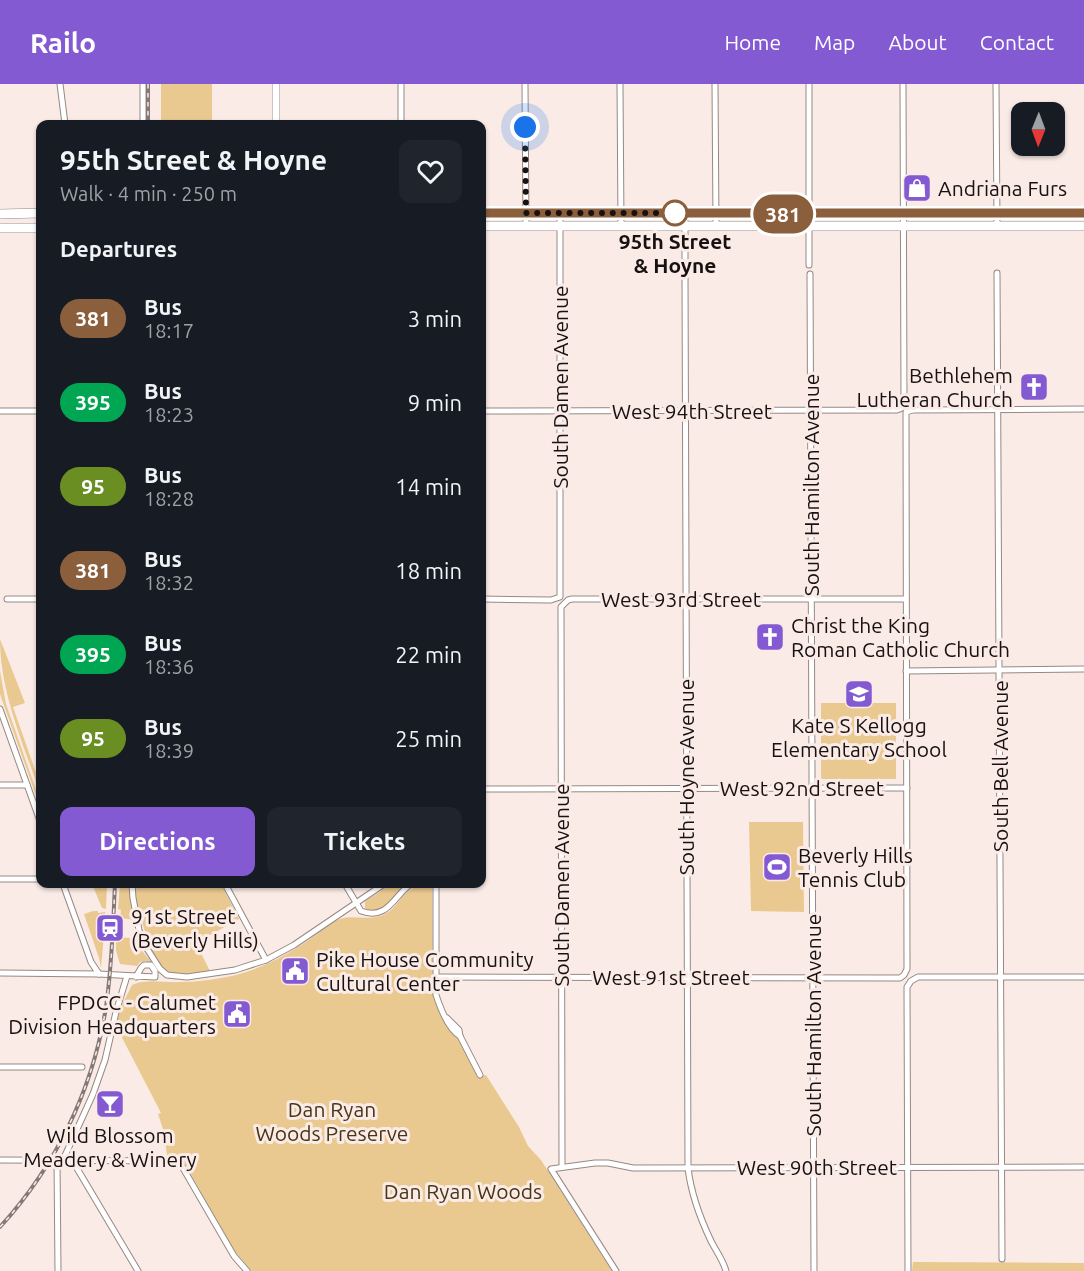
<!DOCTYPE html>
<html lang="en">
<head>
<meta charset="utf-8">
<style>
  :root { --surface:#171b24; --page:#20242c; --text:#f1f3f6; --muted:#9ea1a6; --accent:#845ad3 }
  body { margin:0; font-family:Ubuntu,sans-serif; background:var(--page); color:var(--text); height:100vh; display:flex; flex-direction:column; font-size:22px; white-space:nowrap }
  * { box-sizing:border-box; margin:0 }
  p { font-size:20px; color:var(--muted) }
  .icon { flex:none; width:33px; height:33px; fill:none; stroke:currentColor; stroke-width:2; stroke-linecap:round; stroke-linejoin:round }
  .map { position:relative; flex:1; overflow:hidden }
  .panel { position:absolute; left:36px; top:36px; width:450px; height:768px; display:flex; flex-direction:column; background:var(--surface); border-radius:12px; box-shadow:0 2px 4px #0004 }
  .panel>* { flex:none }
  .badge { padding:0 12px; border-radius:20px; font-size:21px; line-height:39px }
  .needle { width:39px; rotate:181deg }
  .buttons { position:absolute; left:1011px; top:18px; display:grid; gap:12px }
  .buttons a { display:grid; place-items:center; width:54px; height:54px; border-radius:12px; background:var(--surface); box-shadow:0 2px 4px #0004; font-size:30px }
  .you { position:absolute; width:30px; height:30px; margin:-15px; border:4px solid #fff; border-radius:50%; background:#1a73e8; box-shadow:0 0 0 9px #1a73e833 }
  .map>.badge { position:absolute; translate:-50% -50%; box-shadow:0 0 0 3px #fff }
  h2 { padding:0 24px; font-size:22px; line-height:54px }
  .round { display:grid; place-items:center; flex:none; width:63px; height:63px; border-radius:12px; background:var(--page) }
  .summary { display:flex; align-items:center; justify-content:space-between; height:102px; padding:0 24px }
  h1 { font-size:28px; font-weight:700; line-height:45px }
  .button { display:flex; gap:12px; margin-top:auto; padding:12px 24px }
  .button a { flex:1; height:69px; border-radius:12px; background:var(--accent); color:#fff; font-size:24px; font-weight:700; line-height:69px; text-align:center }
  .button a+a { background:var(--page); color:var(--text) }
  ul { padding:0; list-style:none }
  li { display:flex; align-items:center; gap:18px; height:84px; padding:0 24px }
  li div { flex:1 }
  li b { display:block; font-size:22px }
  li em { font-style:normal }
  li .badge { min-width:66px; font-weight:700; text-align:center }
  header { display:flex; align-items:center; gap:36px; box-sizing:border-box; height:84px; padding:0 30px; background:var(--accent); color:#fff }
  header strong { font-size:28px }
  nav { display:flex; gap:33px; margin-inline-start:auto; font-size:21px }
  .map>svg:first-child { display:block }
  .green { fill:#eac991 }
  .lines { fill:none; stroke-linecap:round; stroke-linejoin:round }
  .minor-casing { stroke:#968984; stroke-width:7 }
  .tertiary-casing { stroke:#968984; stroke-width:8 }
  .primary-casing { stroke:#968984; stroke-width:10 }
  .minor { stroke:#fff; stroke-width:5 }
  .tertiary { stroke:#fff; stroke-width:7 }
  .primary { stroke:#fff; stroke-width:9 }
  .rail-casing { stroke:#847976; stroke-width:4 }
  .rail { stroke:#fbebe6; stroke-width:1.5; stroke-dasharray:4.5; stroke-linecap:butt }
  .line-casing { stroke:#fff; stroke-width:14 }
  .line { stroke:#8b5e3c; stroke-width:9 }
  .walk { stroke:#171211; stroke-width:6; stroke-dasharray:0 10.8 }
  .stop-dot { fill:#fff; stroke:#8b5e3c; stroke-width:3 }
  .labels { text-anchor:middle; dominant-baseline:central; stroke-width:6; stroke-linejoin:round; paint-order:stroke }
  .poi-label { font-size:21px; fill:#171211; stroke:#fbebe6; text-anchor:start }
  .stop-label { font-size:21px; font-weight:bold; fill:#171211; stroke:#fbebe6 }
  .street-label { font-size:21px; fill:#171211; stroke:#fbebe6 }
  .park-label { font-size:21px; fill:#473617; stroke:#fbebe6 }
</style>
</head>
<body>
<header>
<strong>Railo</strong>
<nav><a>Home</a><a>Map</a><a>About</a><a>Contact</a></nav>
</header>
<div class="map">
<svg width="1084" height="1187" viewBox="0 0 1084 1187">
  <rect width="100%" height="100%" fill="#fbebe6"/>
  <!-- green -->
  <g class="green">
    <rect x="161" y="0" width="51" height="40"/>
    <path d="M0,555l25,64 -12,4 27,77v9c-17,-50 -40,-101 -40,-154z"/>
    <path d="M0,587l6,33 34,97v6l-40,-113z"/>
    <rect x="821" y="619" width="75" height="76"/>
    <path d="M749,738h54l1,90 -53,-1z"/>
    <path d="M92,800h15l-1,25 -4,-1z"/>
    <path d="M120,800h101l18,35 -43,24 14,28c-12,1 -26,5 -38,2 -17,-4 -26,-37 -30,-52l-22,-3 1,-8 -3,-1z"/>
    <path d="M390,800h16c-11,9 -24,34 -41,24v-7l13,-8z"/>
    <path d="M419,800h9l4,4 1,106 2,7 12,26 14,14 17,36 8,-2 33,52 9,19 13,14 71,111h-361l-17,-21 -52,-91 -3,-2 -12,-1 -3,-24 -6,-18 3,-1 -45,-87 5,-19 11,-22c13,-7 34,-2 49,-3 18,0 37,-3 55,-7 22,-6 43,-16 62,-28 13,-7 28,-23 42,-28 15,-5 29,3 45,-5 10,-5 14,-15 22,-22 4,-3 8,-5 12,-8z"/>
    <path d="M93,827h5v2l7,-1v15l-4,1v6h3l-3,34 -2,-10 -15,-44z"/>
    <path d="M116,853l15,1 23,27 -8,-4 -6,1 -3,4 -17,-2 -4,-13z"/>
    <path d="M913,1178l171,1v8h-172z"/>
  </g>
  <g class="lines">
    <!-- minor casing -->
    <g class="minor-casing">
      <g id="minor">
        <path d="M60,0l5,40"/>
        <path d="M401,0v40"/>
        <path d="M525,0l1,142"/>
        <path d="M620,0l1,142"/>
        <path d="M715,0l1,142"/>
        <path d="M809,0v181"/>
        <path d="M996,0l1,141"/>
        <path d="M143,40v-40"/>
        <path d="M685,181v-52"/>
        <path d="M997,189l5,986"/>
        <path d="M810,190l4,997"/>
        <path d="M685,191l3,893c3,25 12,50 23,73 5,10 12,19 15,30"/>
        <path d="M0,327h40"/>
        <path d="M482,327l415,-1 5,-2 2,-6 -1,-318"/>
        <path d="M7,515h33"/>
        <path d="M482,515l69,1 9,-3v-384"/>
        <path d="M906,587l178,-2"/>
        <path d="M0,625l40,112"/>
        <path d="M0,701h27"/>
        <path d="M482,705l425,-1"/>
        <path d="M0,795h40"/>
        <path d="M63,800l28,78 8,12"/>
        <path d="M132,800l1,14 6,32 5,14 16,25 7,6 20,2 48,-7 31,-10 28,-15 90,-61"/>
        <path d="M225,800l41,76"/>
        <path d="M345,800l16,27c27,10 33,-16 50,-27"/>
        <path d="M436,800v111c4,12 13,35 24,41"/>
        <path d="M0,889l99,1 56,3v-6l-4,-6h-7l-3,3 -5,9"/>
        <path d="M436,893l464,1 4,-3 3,-6 -1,-557 7,-2 171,-1"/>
        <path d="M447,934l12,12 1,6 20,39"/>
        <path d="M0,983h82"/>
        <path d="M0,1076l177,1 3,2 54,93 13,15"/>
        <path d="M57,1076l1,111"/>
        <path d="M63,1076l30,-66 12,-34 11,-48 11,-36"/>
        <path d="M72,1076l66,111"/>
        <path d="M562,1083l-1,-560 7,-7 4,-1h334"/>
        <path d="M616,1187l-65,-102 44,-6h13l25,5 451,-1"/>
        <path d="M908,1187l-1,-284 4,-6 7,-4h166"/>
      </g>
    </g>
    <!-- tertiary casing -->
    <g class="tertiary-casing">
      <path id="tertiary" d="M276,40v-40"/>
    </g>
    <!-- primary casing -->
    <g class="primary-casing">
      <g id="primary">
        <path d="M482,129h602"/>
        <path d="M0,130l40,-1"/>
        <path d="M482,142h602"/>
        <path d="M0,144h40"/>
      </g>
    </g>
    <!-- minor -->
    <use href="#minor" class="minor"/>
    <!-- tertiary -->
    <use href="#tertiary" class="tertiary"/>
    <!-- primary -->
    <use href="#primary" class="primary"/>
    <!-- rail casing -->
    <g class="rail-casing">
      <g id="rail">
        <path d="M148,0v40"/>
        <path d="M0,1143c56,-61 93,-138 106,-220 6,-41 7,-82 9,-123"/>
      </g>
    </g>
    <!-- rail -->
    <use href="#rail" class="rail"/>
  </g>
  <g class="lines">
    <!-- line casing -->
    <g class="line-casing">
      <path id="line" d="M482,129h602"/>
    </g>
    <!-- line -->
    <use href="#line" class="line"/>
    <!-- walk -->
    <path class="walk" d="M525,43l1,86h149"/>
  </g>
  <!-- icons -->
  <defs>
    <g id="shop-square" transform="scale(1.5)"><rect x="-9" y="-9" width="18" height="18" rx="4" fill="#845ad3" stroke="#fbebe6"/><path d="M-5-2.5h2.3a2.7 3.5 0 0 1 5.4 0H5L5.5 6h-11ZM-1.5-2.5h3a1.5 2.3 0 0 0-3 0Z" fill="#fff"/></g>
    <g id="church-square" transform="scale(1.5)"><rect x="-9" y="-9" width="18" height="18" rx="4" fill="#845ad3" stroke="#fbebe6"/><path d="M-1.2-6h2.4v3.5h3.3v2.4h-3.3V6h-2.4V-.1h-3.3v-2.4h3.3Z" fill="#fff"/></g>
    <g id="school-square" transform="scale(1.5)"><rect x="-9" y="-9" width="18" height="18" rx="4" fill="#845ad3" stroke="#fbebe6"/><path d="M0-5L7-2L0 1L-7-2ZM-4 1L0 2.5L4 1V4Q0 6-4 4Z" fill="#fff"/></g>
    <g id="stadium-square" transform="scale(1.5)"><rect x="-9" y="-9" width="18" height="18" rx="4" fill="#845ad3" stroke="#fbebe6"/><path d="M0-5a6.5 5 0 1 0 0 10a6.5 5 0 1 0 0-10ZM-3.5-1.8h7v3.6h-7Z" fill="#fff"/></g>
    <g id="station-square" transform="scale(1.5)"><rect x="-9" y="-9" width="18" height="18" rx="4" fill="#845ad3" stroke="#fbebe6"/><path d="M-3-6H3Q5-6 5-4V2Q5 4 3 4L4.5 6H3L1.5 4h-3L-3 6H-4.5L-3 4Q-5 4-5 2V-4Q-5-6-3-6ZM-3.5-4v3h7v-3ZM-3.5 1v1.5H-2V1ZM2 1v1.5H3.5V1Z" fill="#fff"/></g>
    <g id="civic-square" transform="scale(1.5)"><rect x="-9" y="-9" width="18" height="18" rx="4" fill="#845ad3" stroke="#fbebe6"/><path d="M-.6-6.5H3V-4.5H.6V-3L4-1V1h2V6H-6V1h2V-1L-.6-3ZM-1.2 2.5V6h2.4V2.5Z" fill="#fff"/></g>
    <g id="bar-square" transform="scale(1.5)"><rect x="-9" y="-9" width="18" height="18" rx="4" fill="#845ad3" stroke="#fbebe6"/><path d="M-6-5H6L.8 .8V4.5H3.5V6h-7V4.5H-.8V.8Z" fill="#fff"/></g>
  </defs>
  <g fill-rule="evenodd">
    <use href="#shop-square" x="917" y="104"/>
    <use href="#church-square" x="1034" y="303"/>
    <use href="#church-square" x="770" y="553"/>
    <use href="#school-square" x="859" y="610"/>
    <use href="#stadium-square" x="777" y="783"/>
    <use href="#station-square" x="110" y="844"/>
    <use href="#civic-square" x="295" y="887"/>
    <use href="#civic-square" x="237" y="930"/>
    <use href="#bar-square" x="110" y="1020"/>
  </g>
  <!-- markers -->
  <circle class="stop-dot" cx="675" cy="129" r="12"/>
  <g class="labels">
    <!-- poi labels -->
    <g class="poi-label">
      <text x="938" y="104">Andriana Furs</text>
      <text x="1013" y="291" text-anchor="end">Bethlehem<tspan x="1013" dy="24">Lutheran Church</tspan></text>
      <text x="791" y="541">Christ the King<tspan x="791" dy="24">Roman Catholic Church</tspan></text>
      <text x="859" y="641" text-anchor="middle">Kate S Kellogg<tspan x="859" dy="24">Elementary School</tspan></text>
      <text x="798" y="771">Beverly Hills<tspan x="798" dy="24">Tennis Club</tspan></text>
      <text x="131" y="832">91st Street<tspan x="131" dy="24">(Beverly Hills)</tspan></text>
      <text x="316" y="875">Pike House Community<tspan x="316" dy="24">Cultural Center</tspan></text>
      <text x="216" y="918" text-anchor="end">FPDCC - Calumet<tspan x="216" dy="24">Division Headquarters</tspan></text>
      <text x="110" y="1051" text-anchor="middle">Wild Blossom<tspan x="110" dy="24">Meadery &amp; Winery</tspan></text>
    </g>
    <!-- stop labels -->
    <g class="stop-label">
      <text x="675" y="157">95th Street<tspan x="675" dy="24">&amp; Hoyne</tspan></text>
    </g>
    <!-- street labels -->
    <g class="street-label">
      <text transform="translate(560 303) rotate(-90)">South Damen Avenue</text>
      <text x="692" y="327">West 94th Street</text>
      <text transform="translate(811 401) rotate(-90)">South Hamilton Avenue</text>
      <text x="681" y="515">West 93rd Street</text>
      <text transform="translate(1000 682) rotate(-90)">South Bell Avenue</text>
      <text transform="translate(686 693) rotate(-90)">South Hoyne Avenue</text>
      <text x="802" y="704">West 92nd Street</text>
      <text transform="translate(561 801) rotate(-90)">South Damen Avenue</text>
      <text x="671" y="893">West 91st Street</text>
      <text transform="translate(813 941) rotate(-90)">South Hamilton Avenue</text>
      <text x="817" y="1083">West 90th Street</text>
    </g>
    <!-- park labels -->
    <g class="park-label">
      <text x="332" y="1025">Dan Ryan<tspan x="332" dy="24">Woods Preserve</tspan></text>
      <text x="463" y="1107">Dan Ryan Woods</text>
    </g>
  </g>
</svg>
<div class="buttons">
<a><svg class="needle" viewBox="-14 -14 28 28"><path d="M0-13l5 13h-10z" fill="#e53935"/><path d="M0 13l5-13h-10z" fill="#9ea1a6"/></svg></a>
</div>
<div class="you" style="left:525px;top:43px"></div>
<b class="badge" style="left:783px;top:130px;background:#8b5e3c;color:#fff">381</b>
<section class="panel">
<div class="summary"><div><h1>95th Street &amp; Hoyne</h1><p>Walk · 4 min · 250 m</p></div><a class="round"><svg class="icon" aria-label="heart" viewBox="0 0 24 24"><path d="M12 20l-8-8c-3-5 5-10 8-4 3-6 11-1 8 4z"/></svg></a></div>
<h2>Departures</h2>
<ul>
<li><span class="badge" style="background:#8b5e3c;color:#fff">381</span><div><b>Bus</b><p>18:17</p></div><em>3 min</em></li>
<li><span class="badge" style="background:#00a651;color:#fff">395</span><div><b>Bus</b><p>18:23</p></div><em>9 min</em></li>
<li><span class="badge" style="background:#6b8e23;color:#fff">95</span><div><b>Bus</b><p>18:28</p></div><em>14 min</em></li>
<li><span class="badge" style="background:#8b5e3c;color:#fff">381</span><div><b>Bus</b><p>18:32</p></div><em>18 min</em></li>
<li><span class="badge" style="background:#00a651;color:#fff">395</span><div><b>Bus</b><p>18:36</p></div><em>22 min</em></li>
<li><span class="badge" style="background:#6b8e23;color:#fff">95</span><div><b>Bus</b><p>18:39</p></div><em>25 min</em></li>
</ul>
<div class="button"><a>Directions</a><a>Tickets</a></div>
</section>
</div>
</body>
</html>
